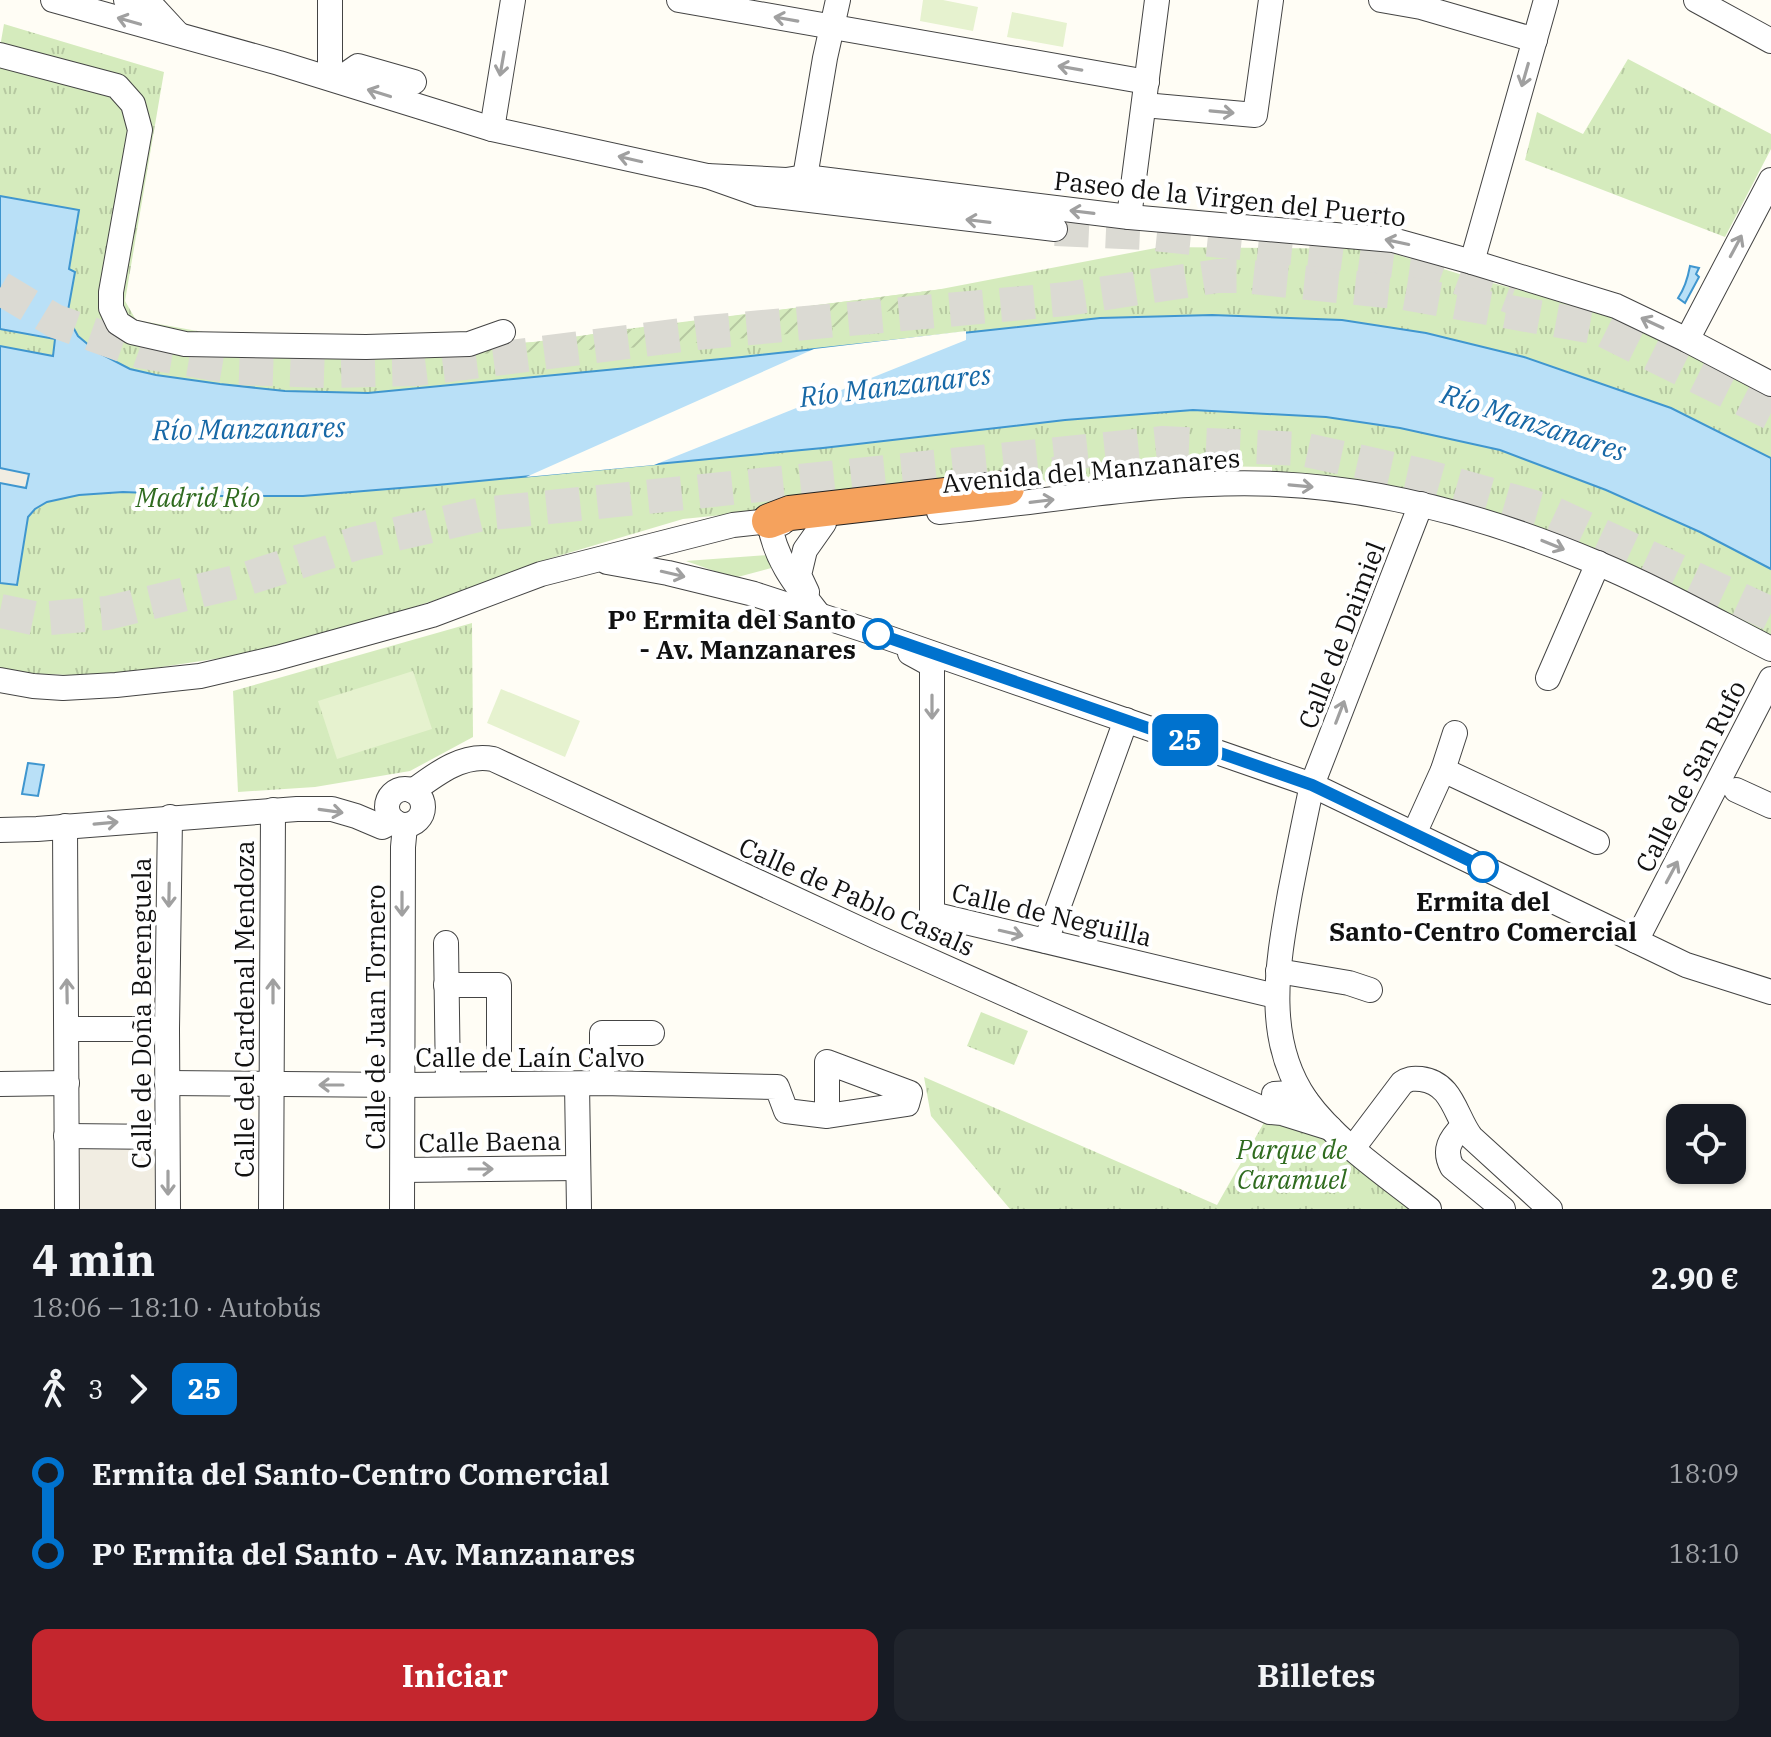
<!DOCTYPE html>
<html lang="es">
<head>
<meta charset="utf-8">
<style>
  :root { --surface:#171b24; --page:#20242c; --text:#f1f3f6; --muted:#9ea1a6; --accent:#c4262e }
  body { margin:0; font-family:"IBM Plex Serif",serif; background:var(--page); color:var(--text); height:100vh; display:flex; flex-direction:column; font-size:30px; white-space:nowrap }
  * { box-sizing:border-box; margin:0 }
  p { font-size:26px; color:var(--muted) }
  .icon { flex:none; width:44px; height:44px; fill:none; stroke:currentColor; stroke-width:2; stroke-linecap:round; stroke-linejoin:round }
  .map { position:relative; height:1209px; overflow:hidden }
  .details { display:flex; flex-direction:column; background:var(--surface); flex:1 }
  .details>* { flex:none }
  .badge { padding:0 16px; border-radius:12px; font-size:28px; line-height:52px }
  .fabs { position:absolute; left:1666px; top:1104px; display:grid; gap:16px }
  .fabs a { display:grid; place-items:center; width:80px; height:80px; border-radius:16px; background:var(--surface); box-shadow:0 2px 6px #0004; font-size:40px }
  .map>.badge { position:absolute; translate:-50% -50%; box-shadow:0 0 0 4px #fff }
  .legs { display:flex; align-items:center; gap:12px; height:88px; padding:0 32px; font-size:26px }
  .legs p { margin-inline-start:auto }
  .summary { display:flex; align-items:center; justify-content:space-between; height:136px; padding:0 32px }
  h1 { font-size:44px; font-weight:800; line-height:60px }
  .primary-button { display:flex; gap:16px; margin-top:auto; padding:16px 32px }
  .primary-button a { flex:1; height:92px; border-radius:16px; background:var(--accent); color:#fff; font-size:32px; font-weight:800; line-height:92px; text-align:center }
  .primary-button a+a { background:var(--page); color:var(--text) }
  ul { padding:0 32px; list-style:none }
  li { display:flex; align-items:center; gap:28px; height:80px; font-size:30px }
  li i { display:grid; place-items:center; width:12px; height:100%; margin:0 10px; background:currentColor }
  li i::after { content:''; width:20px; height:20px; margin:-10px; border:6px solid; border-radius:50%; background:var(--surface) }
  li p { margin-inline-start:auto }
  li:first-child i { background:linear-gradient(#0000 50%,currentColor 0) }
  li:last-child i { background:linear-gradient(currentColor 50%,#0000 0) }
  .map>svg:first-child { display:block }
  .grass { fill:#d5ebbd }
  .park { fill:url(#park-tufts) }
  .garden { fill:url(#garden-furrows) }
  .pitch { fill:#e6f2cf }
  .plaza { fill:#f1ede2 }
  .water { fill:#b9e0f7; stroke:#3f96cf; stroke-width:2 }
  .pier { fill:#fffdf5 }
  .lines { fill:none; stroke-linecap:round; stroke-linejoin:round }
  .highway-tunnel { stroke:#dbdad3; stroke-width:34; stroke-dasharray:34 17; stroke-linecap:butt }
  .minor-casing { stroke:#444; stroke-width:26 }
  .highway-casing { stroke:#222; stroke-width:36 }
  .minor { stroke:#fff; stroke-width:24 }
  .highway { stroke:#f5a25d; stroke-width:34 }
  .oneway { stroke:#a0a0a0 }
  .line-1-casing { stroke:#fff; stroke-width:18 }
  .line-1 { stroke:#0072ce; stroke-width:12 }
  .stop-1-dot { fill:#fff; stroke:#0072ce; stroke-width:4 }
  .labels { text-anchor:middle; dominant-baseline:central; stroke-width:8; stroke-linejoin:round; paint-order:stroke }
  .street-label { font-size:26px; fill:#111; stroke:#fff }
  .park-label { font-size:26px; font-style:italic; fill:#2f6b1f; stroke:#fff }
  .stop-label { font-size:26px; font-weight:bold; fill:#111; stroke:#fff; text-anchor:end }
  .water-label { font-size:28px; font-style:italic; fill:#1768a6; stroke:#fff }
</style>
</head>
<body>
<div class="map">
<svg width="1771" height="1209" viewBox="0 0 1771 1209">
  <defs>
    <pattern id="park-tufts" width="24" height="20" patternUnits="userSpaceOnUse" patternTransform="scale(2)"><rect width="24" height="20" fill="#d5ebbd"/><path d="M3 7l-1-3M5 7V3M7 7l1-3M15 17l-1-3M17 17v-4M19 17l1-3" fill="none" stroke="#b6c8a1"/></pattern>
    <pattern id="garden-furrows" width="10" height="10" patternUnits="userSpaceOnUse" patternTransform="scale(2)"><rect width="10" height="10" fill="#d5ebbd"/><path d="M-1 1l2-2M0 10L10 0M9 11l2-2" fill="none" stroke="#b6c8a1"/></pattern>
  </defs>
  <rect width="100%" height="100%" fill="#fffdf5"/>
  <!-- grass -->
  <path class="grass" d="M769,555l6,12 -41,11 -48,-17z"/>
  <!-- park -->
  <g class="park">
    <path d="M4,24l160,48 -39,229 11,19 128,23 142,5 151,-7 46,-9 333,-42 225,-43 218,2 87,27 130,34 175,80v252l-169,-86 -330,-81v-8l-75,-1 -514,53 -135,40 -64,25 -73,24 -71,21 -99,26 -126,19 -45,1 -54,-2 -16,-2v-88l17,2 11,-68 47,-245 -6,-2 10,-59 -79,-15v-149z"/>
    <path d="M1628,59l143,75v15l-46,88 -200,-77 12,-48 46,22z"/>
    <path d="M0,329l55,10 -2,17 -53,-10z"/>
    <path d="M472,623l1,114 -63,34 -95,16 -77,5 -5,-101z"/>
    <path d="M981,1012l47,19 -14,34 -47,-19z"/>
    <path d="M924,1077l293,128 53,-93 60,16 100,81h-420l-79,-93z"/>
  </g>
  <!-- garden -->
  <path class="garden" d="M942,289l1,4c-34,11 -69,24 -104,33 -39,9 -81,10 -121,15 -117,11 -234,13 -352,15l128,-9z"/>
  <!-- pitch -->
  <g class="pitch">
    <path d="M923,0h20l35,7 -5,24 -53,-10z"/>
    <path d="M1012,12l55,11 -4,24 -56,-10z"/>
    <path d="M413,671l19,58 -95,30 -19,-58z"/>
    <path d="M501,689l79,32 -15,36 -78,-34z"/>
  </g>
  <!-- plaza -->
  <g class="plaza">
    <path d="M0,468l29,5 -2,15 -27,-5z"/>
    <path d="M78,1130h80l1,79h-82z"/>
  </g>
  <!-- water -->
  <g class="water">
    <path d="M0,196l79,14 -10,59 6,3 -8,44 11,20 19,16 33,17 26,6 64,9 65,7 83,2 374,-36 358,-39 112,-3 130,5 84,13 98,24 147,51 100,50v111l-71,-37 -94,-42 -106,-40 -100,-22 -74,-11 -133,-7 -128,10 -242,28 -386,37 -134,11h-83l-97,-4 -44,3 -32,7 -12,7 -7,8 -11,68 -17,-2v-100l26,5 3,-14 -29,-6v-122l53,10 2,-17 -55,-10z"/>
    <path d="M1690,266l9,2 -3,6 3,3 -14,26 -7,-5c7,-10 10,-21 12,-32z"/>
    <path d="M28,763l16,2 -6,31 -16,-2z"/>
  </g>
  <!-- pier -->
  <path class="pier" d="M966,331v9l-312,125 -128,12 288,-128z"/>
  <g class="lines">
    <!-- highway-tunnel -->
    <g class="highway-tunnel">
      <path d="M1055,229l89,4 175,18 106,14 87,32"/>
      <path d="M0,288l55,33 84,30 99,17 87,3 93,-2 279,-36 369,-34 152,-23h24l162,17 195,35 172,85"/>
      <path d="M1007,488l76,-22"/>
      <path d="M0,611l38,8 69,-6 129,-31 121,-39 126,-29 680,-71 139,6 123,27 123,35 223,103"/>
    </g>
    <!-- minor casing -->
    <g class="minor-casing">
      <g id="minor">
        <path d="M53,0l226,63 213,66 215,47 51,18 297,35"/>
        <path d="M126,0l28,8 24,26"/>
        <path d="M330,0v78"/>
        <path d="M679,0l468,82"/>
        <path d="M1381,0l40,7 114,33"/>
        <path d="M1696,0l75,41"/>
        <path d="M0,55l117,31 16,18 7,26 -29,162v16l7,15 14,9 53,12 181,3 103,-3 34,-12"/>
        <path d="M338,80l20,-14 56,16"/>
        <path d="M1144,105l111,10 16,-115"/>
        <path d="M492,129l21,-129"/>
        <path d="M707,176l79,4 19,-3 324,40 264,23 79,22 144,44 71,34 84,44"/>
        <path d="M805,177l20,-119 13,-58"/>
        <path d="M1129,217l28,-217"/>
        <path d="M1472,262l74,-262"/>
        <path d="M1687,340l84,-160"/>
        <path d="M1421,504l-109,281c-8,36 -15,72 -22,108 -12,69 -27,145 16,207 30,42 83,77 123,109"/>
        <path d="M939,512c111,-10 225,-33 337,-28 110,5 220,36 321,79 60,25 117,57 174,86"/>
        <path d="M769,521c6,39 27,64 50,94"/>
        <path d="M607,562l61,11 86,21 123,40 435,151 374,180 85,27"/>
        <path d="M807,592l-8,-17 6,-25 19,-27"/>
        <path d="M910,653l22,12v249l344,82"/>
        <path d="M1548,678l50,-115"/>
        <path d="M0,680l33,6 30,2 53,-3 84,-9 77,-18 155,-43 109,-41 192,-49 36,-4 13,2"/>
        <path d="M1443,770l154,72"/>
        <circle cx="405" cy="807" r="18"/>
        <path d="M1736,790l35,16"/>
        <path d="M413,791c23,-17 50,-38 80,-32l384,178 393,175 12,1 48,15"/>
        <path d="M65,826l2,383"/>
        <path d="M0,830l37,-1 260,-20h35l24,7 26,11 12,-6"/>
        <path d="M1414,834l29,-64 12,-37"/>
        <path d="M1046,941l80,-221"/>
        <path d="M1636,941l135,-262"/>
        <path d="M446,943l2,141"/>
        <path d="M1278,971l71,12 21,7"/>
        <path d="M446,985h53v99"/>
        <path d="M67,1029h100"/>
        <path d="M167,1083l235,2 200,-2 175,4 9,24 41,5 80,-12 3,-11 -83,-31v54"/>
        <path d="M602,1083v-50h50"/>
        <path d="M0,1084l67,-1"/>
        <path d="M577,1084l2,125"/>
        <path d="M1274,1094l17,-1 15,7"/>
        <path d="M1463,1126c-13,13 -20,24 -11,41l51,42"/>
        <path d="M66,1136l101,1"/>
        <path d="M1353,1148l49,-65c6,-4 10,-5 19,-4 32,4 34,37 50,58l79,72"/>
        <path d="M403,1170l175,-2"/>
        <path d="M168,1209l-1,-180 3,-212"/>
        <path d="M271,1209l2,-399"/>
        <path d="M402,1209l1,-362 2,-21"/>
      </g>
    </g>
    <!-- highway casing -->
    <g class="highway-casing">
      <path id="highway" d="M769,521l21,-8 217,-25"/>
    </g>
    <!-- minor -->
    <use href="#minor" class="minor"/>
    <!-- highway -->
    <use href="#highway" class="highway"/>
  </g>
  <!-- one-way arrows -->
  <defs><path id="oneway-shaft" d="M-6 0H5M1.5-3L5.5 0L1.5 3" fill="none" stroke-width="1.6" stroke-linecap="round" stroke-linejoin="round" transform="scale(2)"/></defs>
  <g class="oneway">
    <use href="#oneway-shaft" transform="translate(786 19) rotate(-170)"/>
    <use href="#oneway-shaft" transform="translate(129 21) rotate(-164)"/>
    <use href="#oneway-shaft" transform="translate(502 64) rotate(100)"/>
    <use href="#oneway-shaft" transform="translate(1070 68) rotate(-170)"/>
    <use href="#oneway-shaft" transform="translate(1525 75) rotate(106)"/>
    <use href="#oneway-shaft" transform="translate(379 93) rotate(-163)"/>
    <use href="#oneway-shaft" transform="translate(1222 112) rotate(5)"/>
    <use href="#oneway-shaft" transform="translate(630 159) rotate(-167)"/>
    <use href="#oneway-shaft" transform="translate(1082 212) rotate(-173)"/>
    <use href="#oneway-shaft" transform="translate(978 221) rotate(-173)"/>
    <use href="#oneway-shaft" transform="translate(1397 242) rotate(-168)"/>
    <use href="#oneway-shaft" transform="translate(1736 246) rotate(-62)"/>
    <use href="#oneway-shaft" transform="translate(1652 323) rotate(-155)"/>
    <use href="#oneway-shaft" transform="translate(1301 486) rotate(5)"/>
    <use href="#oneway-shaft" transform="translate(1042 501) rotate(-7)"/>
    <use href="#oneway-shaft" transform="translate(1553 545) rotate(22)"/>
    <use href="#oneway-shaft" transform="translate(673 574) rotate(13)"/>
    <use href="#oneway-shaft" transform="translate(932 707) rotate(90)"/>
    <use href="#oneway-shaft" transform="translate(1340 712) rotate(-69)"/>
    <use href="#oneway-shaft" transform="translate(331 811) rotate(8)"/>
    <use href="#oneway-shaft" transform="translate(106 823) rotate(-5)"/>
    <use href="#oneway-shaft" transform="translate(1672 872) rotate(-62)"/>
    <use href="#oneway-shaft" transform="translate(169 895) rotate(91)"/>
    <use href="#oneway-shaft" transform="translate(402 904) rotate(90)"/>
    <use href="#oneway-shaft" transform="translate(1011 933) rotate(13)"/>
    <use href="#oneway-shaft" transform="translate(67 991) rotate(-91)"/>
    <use href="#oneway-shaft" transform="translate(273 991) rotate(-90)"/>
    <use href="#oneway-shaft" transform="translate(331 1085) rotate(-180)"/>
    <use href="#oneway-shaft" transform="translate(481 1169)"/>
    <use href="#oneway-shaft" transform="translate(168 1183) rotate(90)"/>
  </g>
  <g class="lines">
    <!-- line-1 casing -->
    <g class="line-1-casing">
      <path id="line-1" d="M878,634l434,151 171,82"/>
    </g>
    <!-- line-1 -->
    <use href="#line-1" class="line-1"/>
  </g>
  <!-- markers -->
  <g class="stop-1-dot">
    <circle cx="878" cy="634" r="14"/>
    <circle cx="1483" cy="867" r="14"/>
  </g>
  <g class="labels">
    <!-- street labels -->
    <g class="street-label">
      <text transform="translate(1230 198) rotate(6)">Paseo de la Virgen del Puerto</text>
      <text transform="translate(1091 470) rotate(-5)">Avenida del Manzanares</text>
      <text transform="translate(1341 635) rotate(-69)">Calle de Daimiel</text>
      <text transform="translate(1690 776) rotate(-63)">Calle de San Rufo</text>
      <text transform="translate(857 896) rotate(24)">Calle de Pablo Casals</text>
      <text transform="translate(1052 914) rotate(13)">Calle de Neguilla</text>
      <text transform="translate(244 1009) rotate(-90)">Calle del Cardenal Mendoza</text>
      <text transform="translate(141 1013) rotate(-90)">Calle de Doña Berenguela</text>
      <text transform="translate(375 1017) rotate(-90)">Calle de Juan Tornero</text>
      <text x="530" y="1057">Calle de Laín Calvo</text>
      <text transform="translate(490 1141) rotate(-1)">Calle Baena</text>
    </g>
    <!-- park labels -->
    <g class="park-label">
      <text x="198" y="497">Madrid Río</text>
      <text x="1292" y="1149">Parque de<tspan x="1292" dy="30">Caramuel</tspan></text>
    </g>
    <!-- stop labels -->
    <g class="stop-label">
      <text x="856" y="619">Pº Ermita del Santo<tspan x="856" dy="30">- Av. Manzanares</tspan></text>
      <text x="1483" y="901" text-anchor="middle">Ermita del<tspan x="1483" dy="30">Santo-Centro Comercial</tspan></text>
    </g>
    <!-- water labels -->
    <g class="water-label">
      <text transform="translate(895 385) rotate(-7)">Río Manzanares</text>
      <text transform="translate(1534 422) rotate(18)">Río Manzanares</text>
      <text transform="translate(249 428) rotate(-1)">Río Manzanares</text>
    </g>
  </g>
</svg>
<div class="fabs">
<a><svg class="icon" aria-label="locate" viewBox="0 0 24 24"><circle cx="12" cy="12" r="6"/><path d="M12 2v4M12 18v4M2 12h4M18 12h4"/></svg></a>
</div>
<b class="badge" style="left:1185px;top:740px;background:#0072ce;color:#fff">25</b>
</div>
<section class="details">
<div class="summary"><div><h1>4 min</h1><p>18:06 – 18:10 · Autobús</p></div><b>2.90 €</b></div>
<div class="legs"><svg class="icon" aria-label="walk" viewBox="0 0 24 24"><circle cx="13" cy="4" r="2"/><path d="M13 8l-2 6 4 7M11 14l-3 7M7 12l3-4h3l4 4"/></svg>3<svg class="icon" aria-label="forward" viewBox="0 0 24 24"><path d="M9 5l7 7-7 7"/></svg><b class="badge" style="background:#0072ce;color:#fff">25</b></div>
<ul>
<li><i style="color:#0072ce"></i><b>Ermita del Santo-Centro Comercial</b><p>18:09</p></li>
<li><i style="color:#0072ce"></i><b>Pº Ermita del Santo - Av. Manzanares</b><p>18:10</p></li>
</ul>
<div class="primary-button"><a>Iniciar</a><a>Billetes</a></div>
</section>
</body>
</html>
